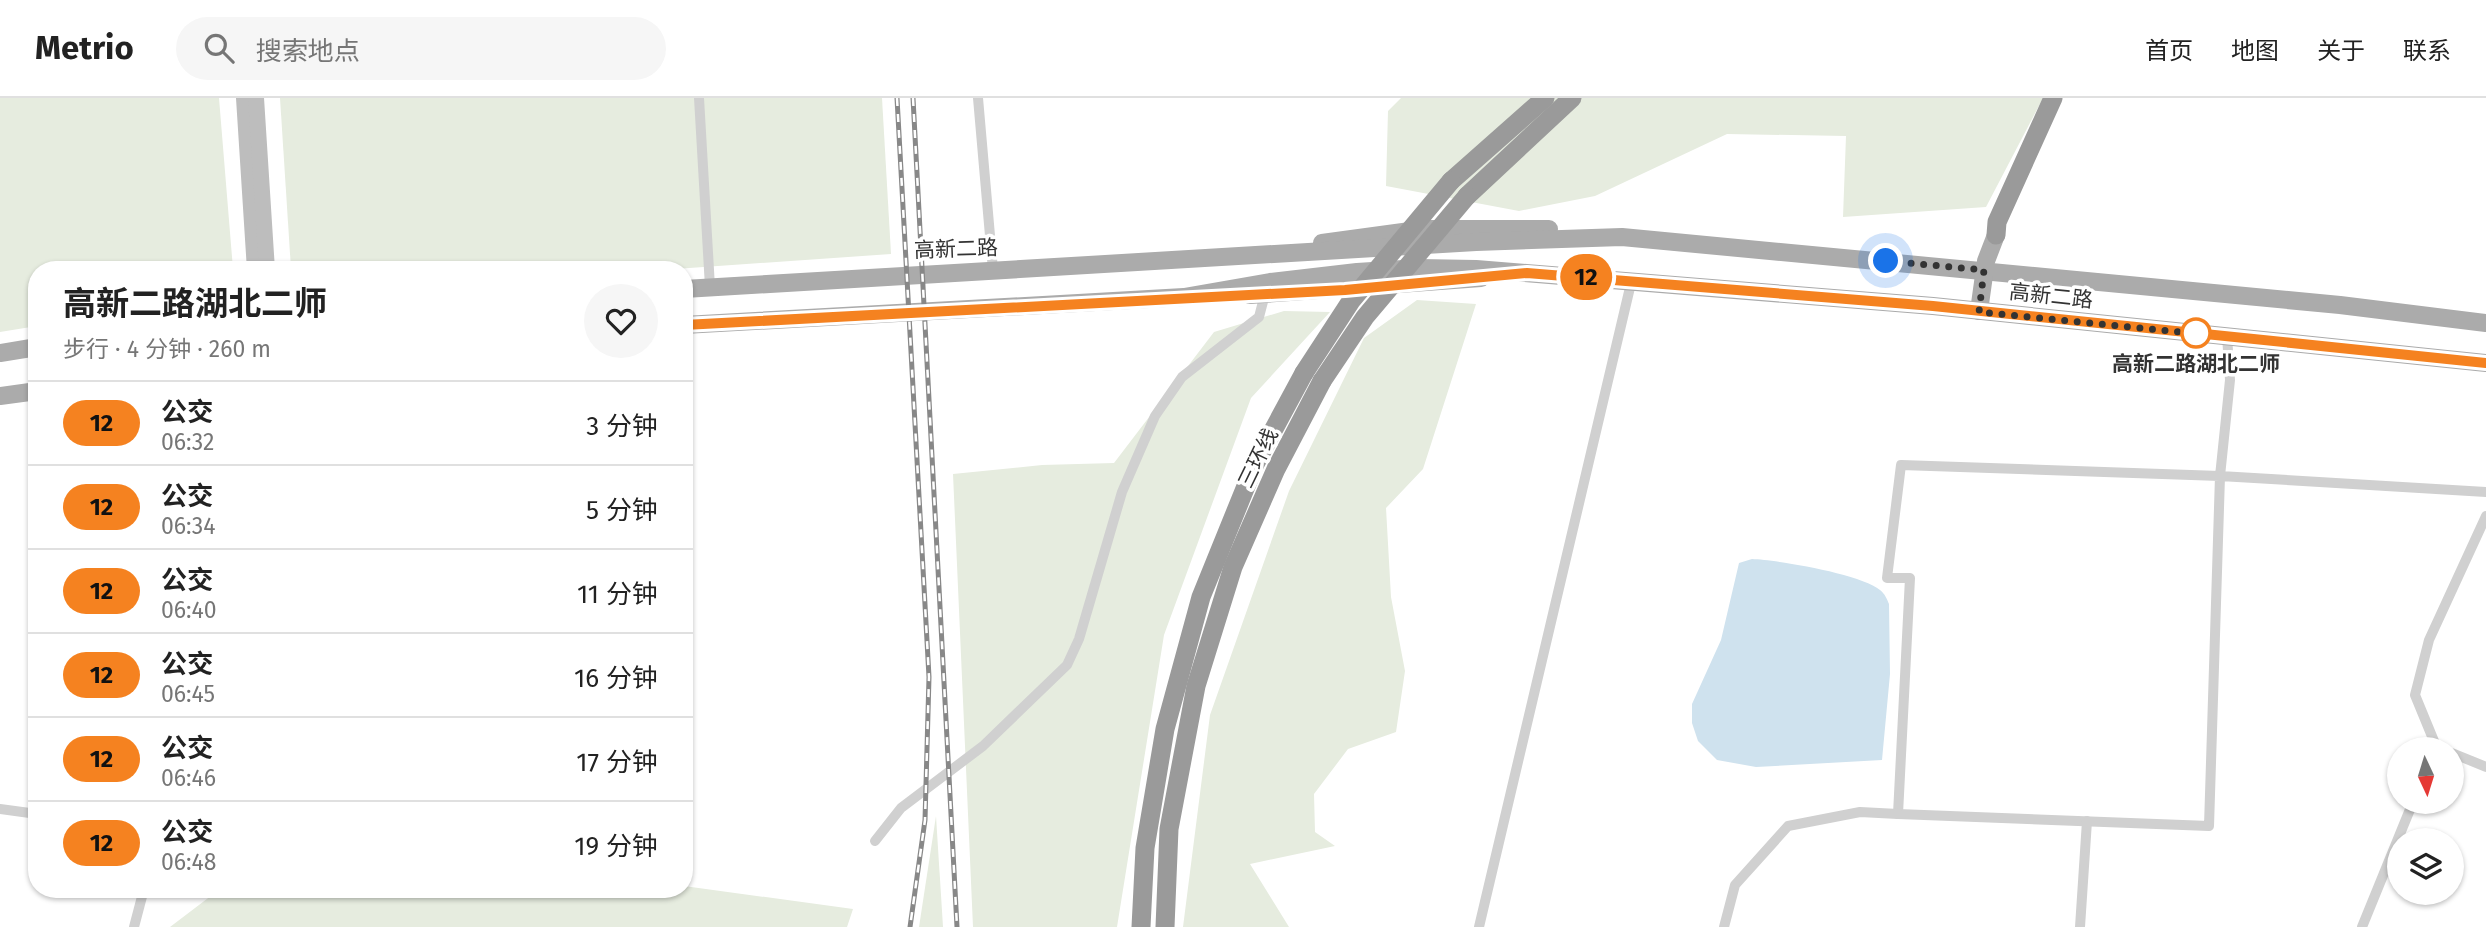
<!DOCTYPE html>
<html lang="zh">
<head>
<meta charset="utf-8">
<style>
  :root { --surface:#fff; --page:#f6f6f6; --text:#222; --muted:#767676; --line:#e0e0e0 }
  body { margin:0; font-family:"Fira Sans","Noto Sans SC",sans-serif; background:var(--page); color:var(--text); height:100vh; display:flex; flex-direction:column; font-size:26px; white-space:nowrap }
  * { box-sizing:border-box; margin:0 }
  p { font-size:23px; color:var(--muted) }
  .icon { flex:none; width:38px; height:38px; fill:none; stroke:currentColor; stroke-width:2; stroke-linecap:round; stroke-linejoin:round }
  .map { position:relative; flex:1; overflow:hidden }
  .sheet { position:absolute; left:28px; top:163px; width:665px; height:637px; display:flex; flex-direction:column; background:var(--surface); border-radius:28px; box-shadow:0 2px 5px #0004 }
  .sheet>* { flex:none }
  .badge { padding:0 14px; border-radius:23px; font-size:24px; line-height:46px }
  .needle { width:46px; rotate:176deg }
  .fabs { position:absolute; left:2387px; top:639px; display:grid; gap:14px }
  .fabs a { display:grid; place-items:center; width:77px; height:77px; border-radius:50%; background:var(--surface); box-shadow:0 2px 5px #0004; font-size:35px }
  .you { position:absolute; width:35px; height:35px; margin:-18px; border:5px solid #fff; border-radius:50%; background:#1a73e8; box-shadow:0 0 0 10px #1a73e833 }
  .map>.badge { position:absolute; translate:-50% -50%; box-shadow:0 0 0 4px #fff }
  .round { display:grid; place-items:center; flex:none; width:74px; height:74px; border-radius:37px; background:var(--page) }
  .headline { display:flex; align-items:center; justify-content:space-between; height:119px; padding:0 35px }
  h1 { font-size:33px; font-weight:700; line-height:52px }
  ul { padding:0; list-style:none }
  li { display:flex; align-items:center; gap:21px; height:84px; padding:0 35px; border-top:2px solid var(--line) }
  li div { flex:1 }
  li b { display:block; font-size:26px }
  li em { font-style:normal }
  li .badge { min-width:77px; font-weight:700; text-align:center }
  header { display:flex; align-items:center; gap:42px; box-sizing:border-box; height:98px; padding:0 35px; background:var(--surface); border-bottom:2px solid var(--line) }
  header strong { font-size:33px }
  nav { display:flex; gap:38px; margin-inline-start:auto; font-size:24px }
  .search { width:490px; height:63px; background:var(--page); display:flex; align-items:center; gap:18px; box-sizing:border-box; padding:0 24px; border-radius:38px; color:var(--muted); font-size:26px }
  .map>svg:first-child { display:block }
  .green { fill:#e6ecdf }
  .water { fill:#cfe2ee }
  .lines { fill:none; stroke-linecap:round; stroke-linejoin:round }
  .street { stroke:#d0d0d0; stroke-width:10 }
  .secondary { stroke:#bdbdbd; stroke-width:16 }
  .primary { stroke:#ababab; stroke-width:18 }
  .highway { stroke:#9a9a9a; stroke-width:19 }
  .rail-casing { stroke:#888; stroke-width:5 }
  .rail { stroke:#fff; stroke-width:2.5; stroke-dasharray:8; stroke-linecap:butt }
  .highway-bridge { stroke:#9a9a9a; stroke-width:19 }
  .line-casing { stroke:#fff; stroke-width:16 }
  .line { stroke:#f58220; stroke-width:10 }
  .walk { stroke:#333; stroke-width:7; stroke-dasharray:0 12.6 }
  .stop-dot { fill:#fff; stroke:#f58220; stroke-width:3.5 }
  .labels { text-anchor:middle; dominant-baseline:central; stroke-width:7; stroke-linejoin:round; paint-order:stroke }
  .street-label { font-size:21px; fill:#333; stroke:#fff }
  .stop-label { font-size:21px; font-weight:bold; fill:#333; stroke:#fff }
</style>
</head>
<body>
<header>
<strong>Metrio</strong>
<div class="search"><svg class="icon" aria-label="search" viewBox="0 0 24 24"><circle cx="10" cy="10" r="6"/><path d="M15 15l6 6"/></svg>搜索地点</div>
<nav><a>首页</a><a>地图</a><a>关于</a><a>联系</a></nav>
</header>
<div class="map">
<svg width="2486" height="829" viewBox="0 0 2486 829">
  <rect width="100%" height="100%" fill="#fff"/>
  <!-- green -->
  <g class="green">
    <path d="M0,0h219l14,171 -196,1v56l-37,6z"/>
    <path d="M280,0h602l9,156 -230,16 -370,-1z"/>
    <path d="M1401,0h642l-57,109 -143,10 3,-81 -119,-2 -132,62 -76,15 -133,-25 2,-75z"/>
    <path d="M1417,202l59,4 -53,165 -37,39 5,89 14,74 -9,61 -48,17 -34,45 1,38 20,14 -85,18 39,63h-106l27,-212 79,-224 75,-153z"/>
    <path d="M1284,213l46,1 -79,86 -87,237 -47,292h-144l-20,-453 89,-9 72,-2 100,-131z"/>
    <path d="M936,718l7,111h-24z"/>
    <path d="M684,788l169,23 -6,18h-677l50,-38h464z"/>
  </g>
  <!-- water -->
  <path class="water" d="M1752,461c26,1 109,15 128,31 5,4 7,9 9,14l1,70 -8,86 -126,7 -39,-7 -19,-19 -6,-18v-19l29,-64 18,-77z"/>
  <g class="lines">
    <!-- street -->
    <g class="street">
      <path d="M699,0l11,189"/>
      <path d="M978,0l15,172"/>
      <path d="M2227,238l3,44 -10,96 -11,350 -311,-12 12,-236h-23l14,-113 319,11 266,16"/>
      <path d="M2443,651l-7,-3 -21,-51 14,-55 57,-124"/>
      <path d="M2452,655l34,14"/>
      <path d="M0,711l37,5"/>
      <path d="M875,743l26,-33 82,-62 84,-81 12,-26 43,-147 33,-76 27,-39 77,-60 6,-23"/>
      <path d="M134,829l10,-38"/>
      <path d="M1479,829l153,-648"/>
      <path d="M1724,829l11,-42 53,-59 72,-14 38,2"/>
      <path d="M2080,829l7,-106"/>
      <path d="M2362,829l51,-125"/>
    </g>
    <!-- secondary -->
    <g class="secondary">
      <path d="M244,0l11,172"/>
      <path d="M256,0l11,172"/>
    </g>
    <!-- primary -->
    <g class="primary">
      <path d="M1322,145l103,-14h124"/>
      <path d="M684,191l792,-47 146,-5 718,68 146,18"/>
      <path d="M1250,197l231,-17"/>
      <path d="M1979,213l7,-50 10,-26"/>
      <path d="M684,227l500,-28 86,-15 87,-10 62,-4 57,1 457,37 553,57"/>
      <path d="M0,255l37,-6"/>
      <path d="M0,298l37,-5"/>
    </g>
    <!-- highway -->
    <g class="highway">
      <path d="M1451,83l94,-83"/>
      <path d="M1467,98l105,-98"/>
      <path d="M1996,137l1,-13 56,-124"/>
      <path d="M1141,829l4,-79 20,-119 36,-132 54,-133 49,-91"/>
      <path d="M1165,829l4,-98 27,-143 37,-119 43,-98 46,-88"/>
    </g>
    <!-- rail casing -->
    <g class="rail-casing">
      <g id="rail">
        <path d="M897,0l32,579 -4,143 -15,107"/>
        <path d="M913,0l44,829"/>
      </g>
    </g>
    <!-- rail -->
    <use href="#rail" class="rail"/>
    <!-- highway-bridge -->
    <g class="highway-bridge">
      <path d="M1304,275l47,-72 100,-120"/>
      <path d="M1322,283l43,-64 102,-121"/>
    </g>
  </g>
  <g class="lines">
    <!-- line casing -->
    <g class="line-casing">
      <path id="line" d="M684,227l661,-35 182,-17 406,33 553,57"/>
    </g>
    <!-- line -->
    <use href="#line" class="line"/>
    <!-- walk -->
    <path class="walk" d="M1886,163l98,9 -5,42 221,22 -4,-1"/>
  </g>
  <!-- markers -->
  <circle class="stop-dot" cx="2196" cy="235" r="14"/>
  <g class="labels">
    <!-- street labels -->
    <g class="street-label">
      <text transform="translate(956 151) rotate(-2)">高新二路</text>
      <text transform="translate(2051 198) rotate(6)">高新二路</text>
      <text transform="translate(1258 360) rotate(-64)">三环线</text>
    </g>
    <!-- stop labels -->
    <g class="stop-label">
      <text x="2196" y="266">高新二路湖北二师</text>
    </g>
  </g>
</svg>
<div class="fabs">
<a><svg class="needle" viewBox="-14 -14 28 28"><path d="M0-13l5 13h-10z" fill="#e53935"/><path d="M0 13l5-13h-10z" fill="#767676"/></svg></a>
<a><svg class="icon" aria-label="layers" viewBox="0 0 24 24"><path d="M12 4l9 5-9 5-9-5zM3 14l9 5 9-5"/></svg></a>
</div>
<div class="you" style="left:1886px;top:163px"></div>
<b class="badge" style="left:1586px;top:179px;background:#f58220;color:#111">12</b>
<section class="sheet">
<div class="headline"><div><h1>高新二路湖北二师</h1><p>步行 · 4 分钟 · 260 m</p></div><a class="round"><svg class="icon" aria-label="heart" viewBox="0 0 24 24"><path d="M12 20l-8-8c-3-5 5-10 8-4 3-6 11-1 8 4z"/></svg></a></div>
<ul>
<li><span class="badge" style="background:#f58220;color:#111">12</span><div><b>公交</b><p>06:32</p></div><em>3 分钟</em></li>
<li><span class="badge" style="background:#f58220;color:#111">12</span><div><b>公交</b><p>06:34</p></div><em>5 分钟</em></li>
<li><span class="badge" style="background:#f58220;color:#111">12</span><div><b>公交</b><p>06:40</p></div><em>11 分钟</em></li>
<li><span class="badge" style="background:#f58220;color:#111">12</span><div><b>公交</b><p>06:45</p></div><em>16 分钟</em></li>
<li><span class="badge" style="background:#f58220;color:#111">12</span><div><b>公交</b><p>06:46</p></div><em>17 分钟</em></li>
<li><span class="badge" style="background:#f58220;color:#111">12</span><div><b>公交</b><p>06:48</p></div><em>19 分钟</em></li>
</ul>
</section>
</div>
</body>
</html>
